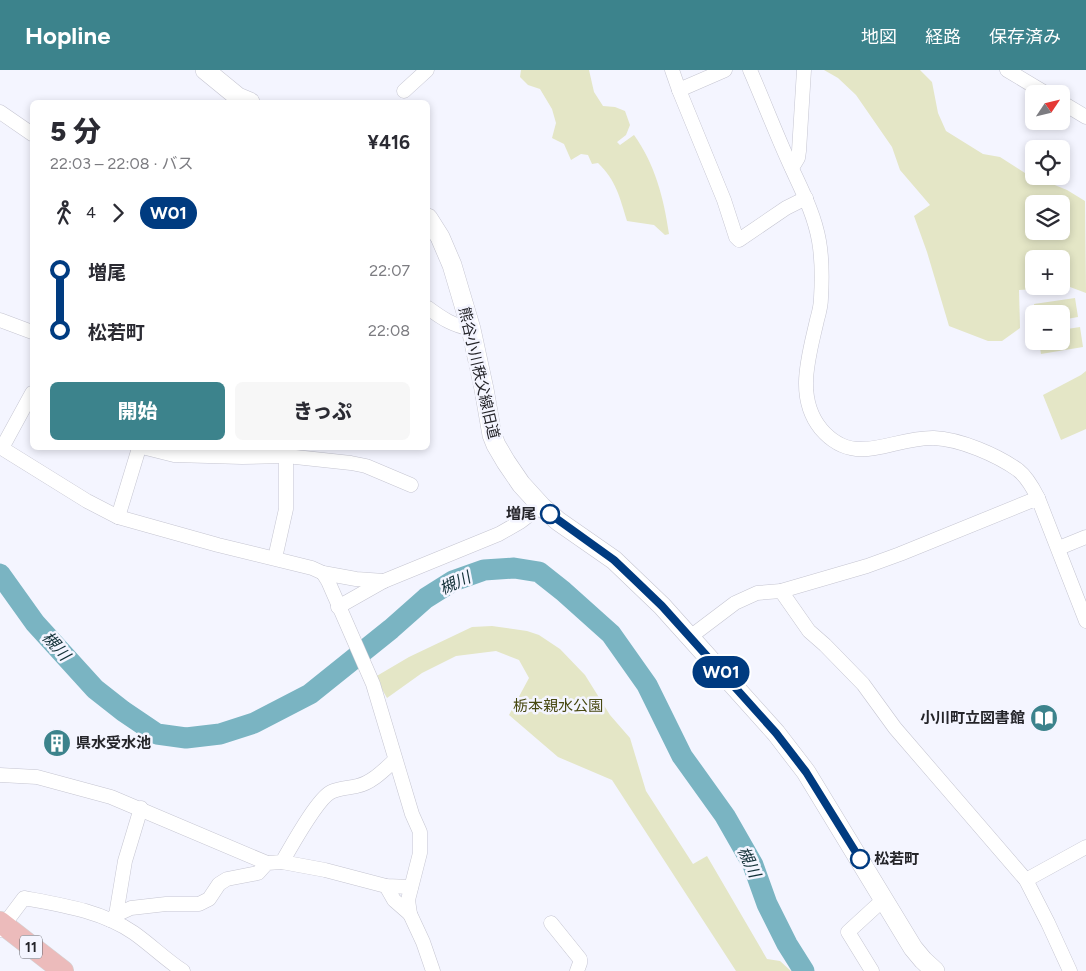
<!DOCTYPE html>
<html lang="ja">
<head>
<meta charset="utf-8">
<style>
  :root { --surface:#fff; --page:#f7f7f7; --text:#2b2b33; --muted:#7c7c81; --accent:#3c838c }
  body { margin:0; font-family:Figtree,"Noto Sans JP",sans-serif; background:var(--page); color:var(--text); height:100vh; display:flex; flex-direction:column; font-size:19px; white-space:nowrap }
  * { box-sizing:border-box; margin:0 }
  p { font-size:16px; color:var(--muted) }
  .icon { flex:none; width:28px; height:28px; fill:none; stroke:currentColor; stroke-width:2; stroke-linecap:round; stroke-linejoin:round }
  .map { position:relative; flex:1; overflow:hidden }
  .side { position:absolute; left:30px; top:30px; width:400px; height:350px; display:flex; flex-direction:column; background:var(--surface); border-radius:8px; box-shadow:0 2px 8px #0003 }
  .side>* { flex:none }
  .badge { padding:0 10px; border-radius:16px; font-size:18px; line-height:32px }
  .needle { width:32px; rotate:55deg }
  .fabs { position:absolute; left:1025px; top:15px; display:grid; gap:10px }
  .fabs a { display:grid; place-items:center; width:45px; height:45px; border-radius:8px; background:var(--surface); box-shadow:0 2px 8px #0003; font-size:25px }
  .map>.badge { position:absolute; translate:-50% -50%; box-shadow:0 0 0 2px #fff }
  .legs { display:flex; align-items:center; gap:8px; height:55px; padding:0 20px; font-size:16px }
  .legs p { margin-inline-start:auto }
  .headline { display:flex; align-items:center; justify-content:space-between; height:85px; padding:0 20px }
  h1 { font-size:28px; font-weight:800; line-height:38px }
  .primary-button { display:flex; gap:10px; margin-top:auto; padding:10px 20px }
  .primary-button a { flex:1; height:58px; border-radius:8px; background:var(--accent); color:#fff; font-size:20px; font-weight:800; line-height:58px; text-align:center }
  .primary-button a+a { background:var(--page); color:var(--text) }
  ul { padding:0 20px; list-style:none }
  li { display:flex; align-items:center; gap:18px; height:60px; font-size:19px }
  li i { display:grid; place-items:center; width:8px; height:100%; margin:0 6px; background:currentColor }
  li i::after { content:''; width:12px; height:12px; margin:-6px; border:4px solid; border-radius:50%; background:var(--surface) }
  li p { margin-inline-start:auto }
  li:first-child i { background:linear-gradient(#0000 50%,currentColor 0) }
  li:last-child i { background:linear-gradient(currentColor 50%,#0000 0) }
  header { display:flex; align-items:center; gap:30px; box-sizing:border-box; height:70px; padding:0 25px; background:var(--accent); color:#fff }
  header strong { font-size:24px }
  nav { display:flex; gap:28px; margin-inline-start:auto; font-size:18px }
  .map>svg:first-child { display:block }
  .green { fill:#e4e6c6; fill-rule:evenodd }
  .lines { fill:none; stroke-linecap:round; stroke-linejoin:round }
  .river { stroke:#7ab4c2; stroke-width:21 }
  .street-casing { stroke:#c5c5d1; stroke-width:15 }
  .secondary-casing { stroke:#c5c5d1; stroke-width:20 }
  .primary-casing { stroke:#d3d3d4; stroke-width:22 }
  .street { stroke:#fff; stroke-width:14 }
  .secondary { stroke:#fff; stroke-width:19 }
  .primary { stroke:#ecbbbb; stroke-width:21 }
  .line-1-casing { stroke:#fff; stroke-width:11 }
  .line-1 { stroke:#003b80; stroke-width:8 }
  .stop-1-dot { fill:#fff; stroke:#003b80; stroke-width:2.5 }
  .labels { text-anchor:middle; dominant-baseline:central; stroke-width:5; stroke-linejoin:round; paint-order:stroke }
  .shield { fill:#f4f5ff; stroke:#626369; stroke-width:1 }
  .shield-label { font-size:14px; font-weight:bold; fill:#242429 }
  .street-label { font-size:15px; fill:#242429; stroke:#f4f5ff }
  .stop-label { font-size:15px; font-weight:bold; fill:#242429; stroke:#f4f5ff; text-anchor:end }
  .park-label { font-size:15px; fill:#484912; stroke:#f4f5ff }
  .poi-label { font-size:15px; font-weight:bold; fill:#242429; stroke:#f4f5ff; text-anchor:end }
  .water-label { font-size:16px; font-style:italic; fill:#112f36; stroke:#f4f5ff }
</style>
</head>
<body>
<header>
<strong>Hopline</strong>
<nav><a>地図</a><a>経路</a><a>保存済み</a></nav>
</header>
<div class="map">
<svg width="1086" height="901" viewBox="0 0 1086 901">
  <rect width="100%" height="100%" fill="#f4f5ff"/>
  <!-- green -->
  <g class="green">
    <path d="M521,0h68l5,22 9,14 12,1 10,4 5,14 -4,10 -9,7 3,3 14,-10c21,29 30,64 35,99l-4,1 -11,-10 -27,-4c-7,-23 -11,-41 -29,-58l-6,1 -4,-9 -7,-1 -10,6 -7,-16 -12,-6 4,-15 -4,-14 -12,-20 -12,-4 -8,-8z"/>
    <path d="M824,0h96l12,12 6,31 8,18 37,23 17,3 25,16 42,17 18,11 1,92 -16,-6 -51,3 1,38 -18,13h-14l-39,-15 -22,-74 -13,-36 16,-11 -30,-35 -8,-23 -36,-52 -18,-17zM1034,134h27v27h-27zM1034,189h27v27h-27z"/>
    <path d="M1075,228l3,19 -17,3v-6h-26l-1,-10z"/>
    <path d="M1080,257l3,20 -42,7 -2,-13h22v-11z"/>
    <path d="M1086,301v58l-25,11 -18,-45 38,-20z"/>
    <path d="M492,556l35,5 12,4 21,14 25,26 25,40 20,23 16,53 47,73 14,-8 60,103 13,2 11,10h-55l-124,-191 -54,-23 -49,-42 20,-37 -10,-18 -23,-9 -40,5 -34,17 -35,25 -12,-21 34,-20 63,-30z"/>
  </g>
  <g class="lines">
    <!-- river -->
    <path class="river" d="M0,504l35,49 60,66 28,22 34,23 29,4 34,-4 34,-11 56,-29 81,-65 35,-31 27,-17 31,-11 30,-2 25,4 24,19 48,43 36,51 35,71 43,60 28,49 14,39 20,40 17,27"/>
    <!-- street casing -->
    <g class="street-casing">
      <g id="street">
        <path d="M672,0l7,20 46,-20"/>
        <path d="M750,0c13,30 25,61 38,90 12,27 26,52 31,81 3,17 3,40 2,57 0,7 -2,15 -4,22 -8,36 -22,77 4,109 34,40 70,8 113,9 26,1 63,17 84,32 9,7 15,18 20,28"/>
        <path d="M1007,0l40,24"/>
        <path d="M679,20l45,110 12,37 3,3 47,-32 20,-10"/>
        <path d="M404,21l23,-21"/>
        <path d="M1061,32l25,15"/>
        <path d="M0,42l32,22"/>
        <path d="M792,98l6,-10 1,-7 5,-81"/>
        <path d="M428,238c15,11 24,17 43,21"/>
        <path d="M0,250l32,12"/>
        <path d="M0,377l87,54 31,16 100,28 94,23 11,5 33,6 28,2"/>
        <path d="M2,378l30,-55"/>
        <path d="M146,378l28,7 68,2 44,-1 65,7 15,3 45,19"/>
        <path d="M118,447l21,-69"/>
        <path d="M1059,478l27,-11"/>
        <path d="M275,488l11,-49v-61"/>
        <path d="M323,503l5,8 45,103 39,130 8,18v21l-12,47 2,14 13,28 10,29"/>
        <path d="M781,521l28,40 16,14 38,39 32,44 131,152 22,43 22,48"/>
        <path d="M338,537l46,-26 115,-47 21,-12 21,-16"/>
        <path d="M690,567l45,-34 22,-10 24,-2 86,-25 33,-12 138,-56 48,123"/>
        <path d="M0,705l37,2 74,20 156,66"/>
        <path d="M282,792l43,8 61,16 25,1"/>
        <path d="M1026,810l60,-33"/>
        <path d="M386,816l8,14 16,14"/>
        <path d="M116,845l9,-54 16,-53"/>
        <path d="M110,850l6,-5 15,-7 35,-4h33l10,-5 10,-15 8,-5 31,-6 9,-10 15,-1c9,-15 35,-63 49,-70 8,-4 18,-4 26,-6 15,-3 28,-17 38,-26"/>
        <path d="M551,853l29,36v4l-3,8"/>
        <path d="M0,860l24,-32c38,7 78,13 110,35 17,12 32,27 49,38"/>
        <path d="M872,901l-24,-39 36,-33"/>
      </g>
    </g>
    <!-- secondary casing -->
    <g class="secondary-casing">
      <g id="secondary">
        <path d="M205,0l33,27 12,5"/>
        <path d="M428,148l12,19 12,28 19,64 13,60 8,46 4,10 10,17 15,22 20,22 17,15 56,39 48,46 114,127 30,39 107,176 10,12 12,11"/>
      </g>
    </g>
    <!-- primary casing -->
    <g class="primary-casing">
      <path id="primary" d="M0,852l63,49"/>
    </g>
    <!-- street -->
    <use href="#street" class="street"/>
    <!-- secondary -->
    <use href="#secondary" class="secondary"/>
    <!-- primary -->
    <use href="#primary" class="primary"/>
  </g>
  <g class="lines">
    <!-- line-1 casing -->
    <g class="line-1-casing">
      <path id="line-1" d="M550,444l64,46 22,21 26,25 114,127 30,39 54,87"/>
    </g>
    <!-- line-1 -->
    <use href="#line-1" class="line-1"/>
  </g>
  <!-- icons -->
  <defs>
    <g id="library-disc" transform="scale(1.4375)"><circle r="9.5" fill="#3c838c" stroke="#f4f5ff"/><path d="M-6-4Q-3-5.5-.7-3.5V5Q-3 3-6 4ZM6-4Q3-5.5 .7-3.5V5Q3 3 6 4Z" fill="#fff"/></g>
    <g id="building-disc" transform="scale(1.4375)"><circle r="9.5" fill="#3c838c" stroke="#f4f5ff"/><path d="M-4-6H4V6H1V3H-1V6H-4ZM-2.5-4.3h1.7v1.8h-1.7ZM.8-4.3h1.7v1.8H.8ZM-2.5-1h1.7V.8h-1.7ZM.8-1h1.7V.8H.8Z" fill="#fff"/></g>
  </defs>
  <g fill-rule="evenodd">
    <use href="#library-disc" x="1044" y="648"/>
    <use href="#building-disc" x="57" y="673"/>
  </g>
  <!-- markers -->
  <g class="stop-1-dot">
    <circle cx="550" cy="444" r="9"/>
    <circle cx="860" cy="789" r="9"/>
  </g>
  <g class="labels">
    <!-- shield labels -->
    <rect class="shield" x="20" y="865.5" width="22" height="23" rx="4"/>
    <g class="shield-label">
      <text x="31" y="877">11</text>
    </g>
    <!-- street labels -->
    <g class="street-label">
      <text transform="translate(479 303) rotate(77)">熊谷小川秩父線旧道</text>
    </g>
    <!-- stop labels -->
    <g class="stop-label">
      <text x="536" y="444">増尾</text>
      <text x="874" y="789" text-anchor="start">松若町</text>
    </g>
    <!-- park labels -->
    <g class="park-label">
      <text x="558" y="636">栃本親水公園</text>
    </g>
    <!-- poi labels -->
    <g class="poi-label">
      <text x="1025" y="648">小川町立図書館</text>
      <text x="76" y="673" text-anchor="start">県水受水池</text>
    </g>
    <!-- water labels -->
    <g class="water-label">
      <text transform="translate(455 513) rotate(-25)">槻川</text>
      <text transform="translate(56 576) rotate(48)">槻川</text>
      <text transform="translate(749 792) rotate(65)">槻川</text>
    </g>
  </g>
</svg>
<div class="fabs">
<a><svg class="needle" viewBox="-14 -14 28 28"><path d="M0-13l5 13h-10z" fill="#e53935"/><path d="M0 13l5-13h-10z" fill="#7c7c81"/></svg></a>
<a><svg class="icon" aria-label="locate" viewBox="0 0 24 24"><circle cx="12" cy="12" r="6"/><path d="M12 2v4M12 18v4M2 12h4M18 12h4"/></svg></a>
<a><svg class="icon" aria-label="layers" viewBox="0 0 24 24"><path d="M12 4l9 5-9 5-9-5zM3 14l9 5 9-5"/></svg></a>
<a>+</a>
<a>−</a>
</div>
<b class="badge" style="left:721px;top:602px;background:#003b80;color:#fff">W01</b>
<section class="side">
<div class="headline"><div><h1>5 分</h1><p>22:03 – 22:08 · バス</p></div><b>¥416</b></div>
<div class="legs"><svg class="icon" aria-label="walk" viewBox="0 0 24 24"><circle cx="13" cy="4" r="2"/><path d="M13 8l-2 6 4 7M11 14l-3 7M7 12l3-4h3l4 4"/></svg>4<svg class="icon" aria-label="forward" viewBox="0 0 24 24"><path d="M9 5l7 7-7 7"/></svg><b class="badge" style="background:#003b80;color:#fff">W01</b></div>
<ul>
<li><i style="color:#003b80"></i><b>増尾</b><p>22:07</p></li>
<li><i style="color:#003b80"></i><b>松若町</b><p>22:08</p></li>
</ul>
<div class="primary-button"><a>開始</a><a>きっぷ</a></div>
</section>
</div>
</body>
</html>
